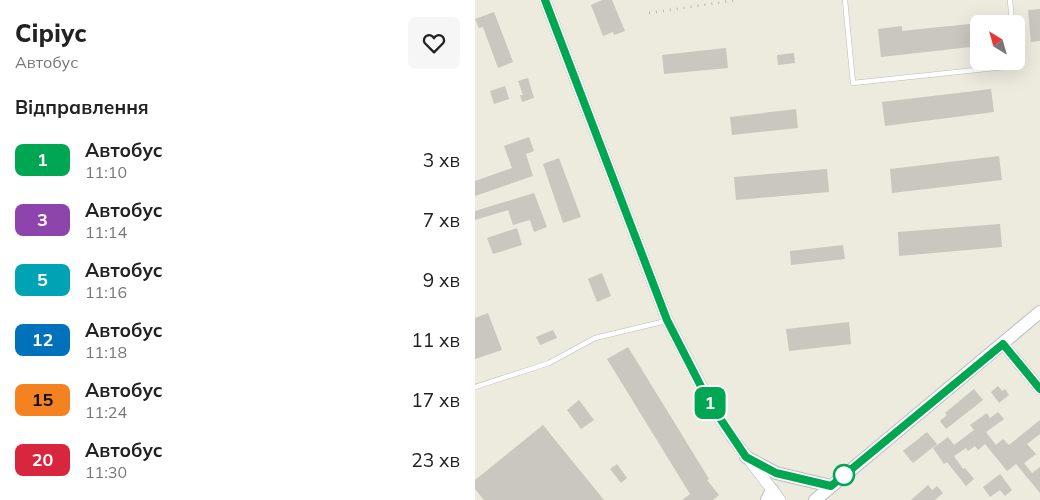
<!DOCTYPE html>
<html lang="uk">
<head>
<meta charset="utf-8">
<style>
  :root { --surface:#fff; --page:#f6f6f6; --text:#222; --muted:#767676 }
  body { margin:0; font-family:Mulish,sans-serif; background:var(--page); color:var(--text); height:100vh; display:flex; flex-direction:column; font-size:19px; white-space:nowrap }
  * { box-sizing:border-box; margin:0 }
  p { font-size:16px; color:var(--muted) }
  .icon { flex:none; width:28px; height:28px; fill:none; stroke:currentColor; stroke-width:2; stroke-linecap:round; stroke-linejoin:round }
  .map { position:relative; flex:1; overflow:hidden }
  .panel { display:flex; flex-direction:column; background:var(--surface); width:475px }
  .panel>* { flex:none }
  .badge { padding:0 10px; border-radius:8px; font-size:18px; line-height:32px }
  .needle { width:32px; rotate:323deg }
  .controls { position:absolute; left:495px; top:15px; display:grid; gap:10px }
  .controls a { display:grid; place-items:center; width:55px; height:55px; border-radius:8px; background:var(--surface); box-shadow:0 5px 20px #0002; font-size:25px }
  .map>.badge { position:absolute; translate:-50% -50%; box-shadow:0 0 0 2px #fff }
  h2 { padding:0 15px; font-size:19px; line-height:45px }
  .round { display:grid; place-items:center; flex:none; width:52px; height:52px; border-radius:8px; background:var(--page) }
  .headline { display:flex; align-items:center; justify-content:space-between; height:85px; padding:0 15px }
  h1 { font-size:24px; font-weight:800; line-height:38px }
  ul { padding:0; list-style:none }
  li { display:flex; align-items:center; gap:15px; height:60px; padding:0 15px }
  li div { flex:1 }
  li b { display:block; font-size:19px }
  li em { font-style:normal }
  li .badge { min-width:55px; font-weight:700; text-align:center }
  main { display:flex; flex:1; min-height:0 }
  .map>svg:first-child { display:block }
  .building { fill:#c9c7be }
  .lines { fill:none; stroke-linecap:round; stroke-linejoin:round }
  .service-casing { stroke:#babbc2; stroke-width:5.5 }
  .tertiary-casing { stroke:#babbc2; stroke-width:12 }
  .secondary-casing { stroke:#babcc4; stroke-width:14 }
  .service { stroke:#fff; stroke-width:4.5 }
  .tertiary { stroke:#fff; stroke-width:11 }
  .secondary { stroke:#fff; stroke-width:12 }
  .rail { stroke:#b5b6b6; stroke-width:2.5; stroke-dasharray:1 6; stroke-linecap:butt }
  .line-casing { stroke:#fff; stroke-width:11 }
  .line { stroke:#00a651; stroke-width:8 }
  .stop-dot { fill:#fff; stroke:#00a651; stroke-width:2.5 }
</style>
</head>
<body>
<main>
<section class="panel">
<div class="headline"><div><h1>Сіріус</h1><p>Автобус</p></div><a class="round"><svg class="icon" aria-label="heart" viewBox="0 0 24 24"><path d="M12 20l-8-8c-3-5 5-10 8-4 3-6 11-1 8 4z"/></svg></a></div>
<h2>Відправлення</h2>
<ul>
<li><span class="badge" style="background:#00a651;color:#fff">1</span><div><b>Автобус</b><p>11:10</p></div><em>3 хв</em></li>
<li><span class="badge" style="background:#8e44ad;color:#fff">3</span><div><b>Автобус</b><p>11:14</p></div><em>7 хв</em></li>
<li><span class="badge" style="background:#00a3b4;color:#fff">5</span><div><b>Автобус</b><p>11:16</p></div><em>9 хв</em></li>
<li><span class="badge" style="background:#0072bc;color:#fff">12</span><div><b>Автобус</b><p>11:18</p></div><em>11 хв</em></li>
<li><span class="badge" style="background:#f58220;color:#111">15</span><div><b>Автобус</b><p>11:24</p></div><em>17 хв</em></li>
<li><span class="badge" style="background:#d7263d;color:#fff">20</span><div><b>Автобус</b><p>11:30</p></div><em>23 хв</em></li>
</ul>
</section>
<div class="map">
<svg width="565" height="500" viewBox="0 0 565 500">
  <rect width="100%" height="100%" fill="#ecebde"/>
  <!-- building -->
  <g class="building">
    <path d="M127,0h10l13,31 -11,4 -1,-3 -10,4 -12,-31z"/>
    <path d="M565,9v32l-9,1 -3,-32z"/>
    <path d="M19,12l19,50 -15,6 -15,-41 -4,1 -4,-9z"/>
    <path d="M504,23v23l-98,11 -3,-28 24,-3v5z"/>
    <path d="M251,48l2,20 -64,6 -2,-19z"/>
    <path d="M319,53l1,10 -17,2 -1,-10z"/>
    <path d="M53,78l6,20 -12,4 -2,-7h3l-5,-14z"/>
    <path d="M30,86l4,13 -15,5 -4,-13z"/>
    <path d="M516,89l3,23 -109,14 -3,-24z"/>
    <path d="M321,109l2,19 -66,7 -2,-18z"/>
    <path d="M54,137l5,14 -8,3 7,22 -58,20v-15l37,-13 -8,-22z"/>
    <path d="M524,156l3,24 -110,13 -2,-24z"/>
    <path d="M84,158l22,59 -18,6 -20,-59z"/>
    <path d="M352,169l2,23 -93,8 -2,-23z"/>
    <path d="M59,193l13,34 -13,5 -4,-12 -17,5 -5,-15 -33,10v-9z"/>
    <path d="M525,224l2,23 -103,9 -1,-24z"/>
    <path d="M42,228l5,17 -29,9 -6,-16z"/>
    <path d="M368,245l2,14 -54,6 -1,-14z"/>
    <path d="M127,273l9,23 -14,6 -9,-23z"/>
    <path d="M13,313l14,37 -27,9v-41z"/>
    <path d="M374,322l2,22 -62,7 -3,-22z"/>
    <path d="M78,330l4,8 -17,7 -4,-8z"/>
    <path d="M153,347l81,132 -2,1 12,15 -6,5h-31l8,-6 -83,-135z"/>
    <path d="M523,386l4,5 3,-2 4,6 -10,8 -8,-11z"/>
    <path d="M499,389l9,11 -37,29 -6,-8 7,-6 -2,-2z"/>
    <path d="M104,400l15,20 -13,9 -14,-19z"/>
    <path d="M523,412l6,7 -18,13 10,13 7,-6 6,6 31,-25v14l-13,10 9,10 -12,9 8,10 8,-6v26l-24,-29 -9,7 -22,-27 -7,6 -3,-4 -7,5 -2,-3 -12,8 9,13 2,-1 9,11 -8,7 -19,-24 -3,2 -11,-16 15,-11 6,8 20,-15 -4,-5 17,-12 3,5z"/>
    <path d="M68,425l61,75h-120l-9,-11v-9z"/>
    <path d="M452,432l10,12 -24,19 -10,-12z"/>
    <path d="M142,464l10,14 -6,5 -11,-14z"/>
    <path d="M525,474l12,16 -7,6 -5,-6 -10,7 -7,-10z"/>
    <path d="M453,485l4,5 5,-4 6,7 -8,7h-24z"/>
  </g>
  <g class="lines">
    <!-- service casing -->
    <g class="service-casing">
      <g id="service">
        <path d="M370,0l8,83 161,-17v-5"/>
        <path d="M535,0l2,24"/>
        <path d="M0,387l74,-24 46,-25 71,-17"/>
      </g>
    </g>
    <!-- tertiary casing -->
    <g class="tertiary-casing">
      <g id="tertiary">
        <path d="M70,0l122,320 48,92 16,24 49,64"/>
        <path d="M528,344l37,45"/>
      </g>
    </g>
    <!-- secondary casing -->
    <g class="secondary-casing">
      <g id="secondary">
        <path d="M271,457l30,16 55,13"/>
        <path d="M292,500l5,-10"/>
        <path d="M340,500l225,-188"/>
      </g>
    </g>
    <!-- service -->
    <use href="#service" class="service"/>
    <!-- tertiary -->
    <use href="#tertiary" class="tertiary"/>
    <!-- secondary -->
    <use href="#secondary" class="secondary"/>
    <!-- rail -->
    <path class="rail" d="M174,13l88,-13"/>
  </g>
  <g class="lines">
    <!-- line casing -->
    <g class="line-casing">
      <path id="line" d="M70,0l122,320 42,82 37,55 30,16 55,13 172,-142 37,45"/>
    </g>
    <!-- line -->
    <use href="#line" class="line"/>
  </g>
  <!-- markers -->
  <circle class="stop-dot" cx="369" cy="475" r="10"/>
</svg>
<div class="controls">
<a><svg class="needle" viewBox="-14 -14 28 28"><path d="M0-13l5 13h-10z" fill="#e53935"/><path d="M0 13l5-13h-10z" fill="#767676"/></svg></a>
</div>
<b class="badge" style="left:235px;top:403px;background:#00a651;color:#fff">1</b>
</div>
</main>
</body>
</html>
